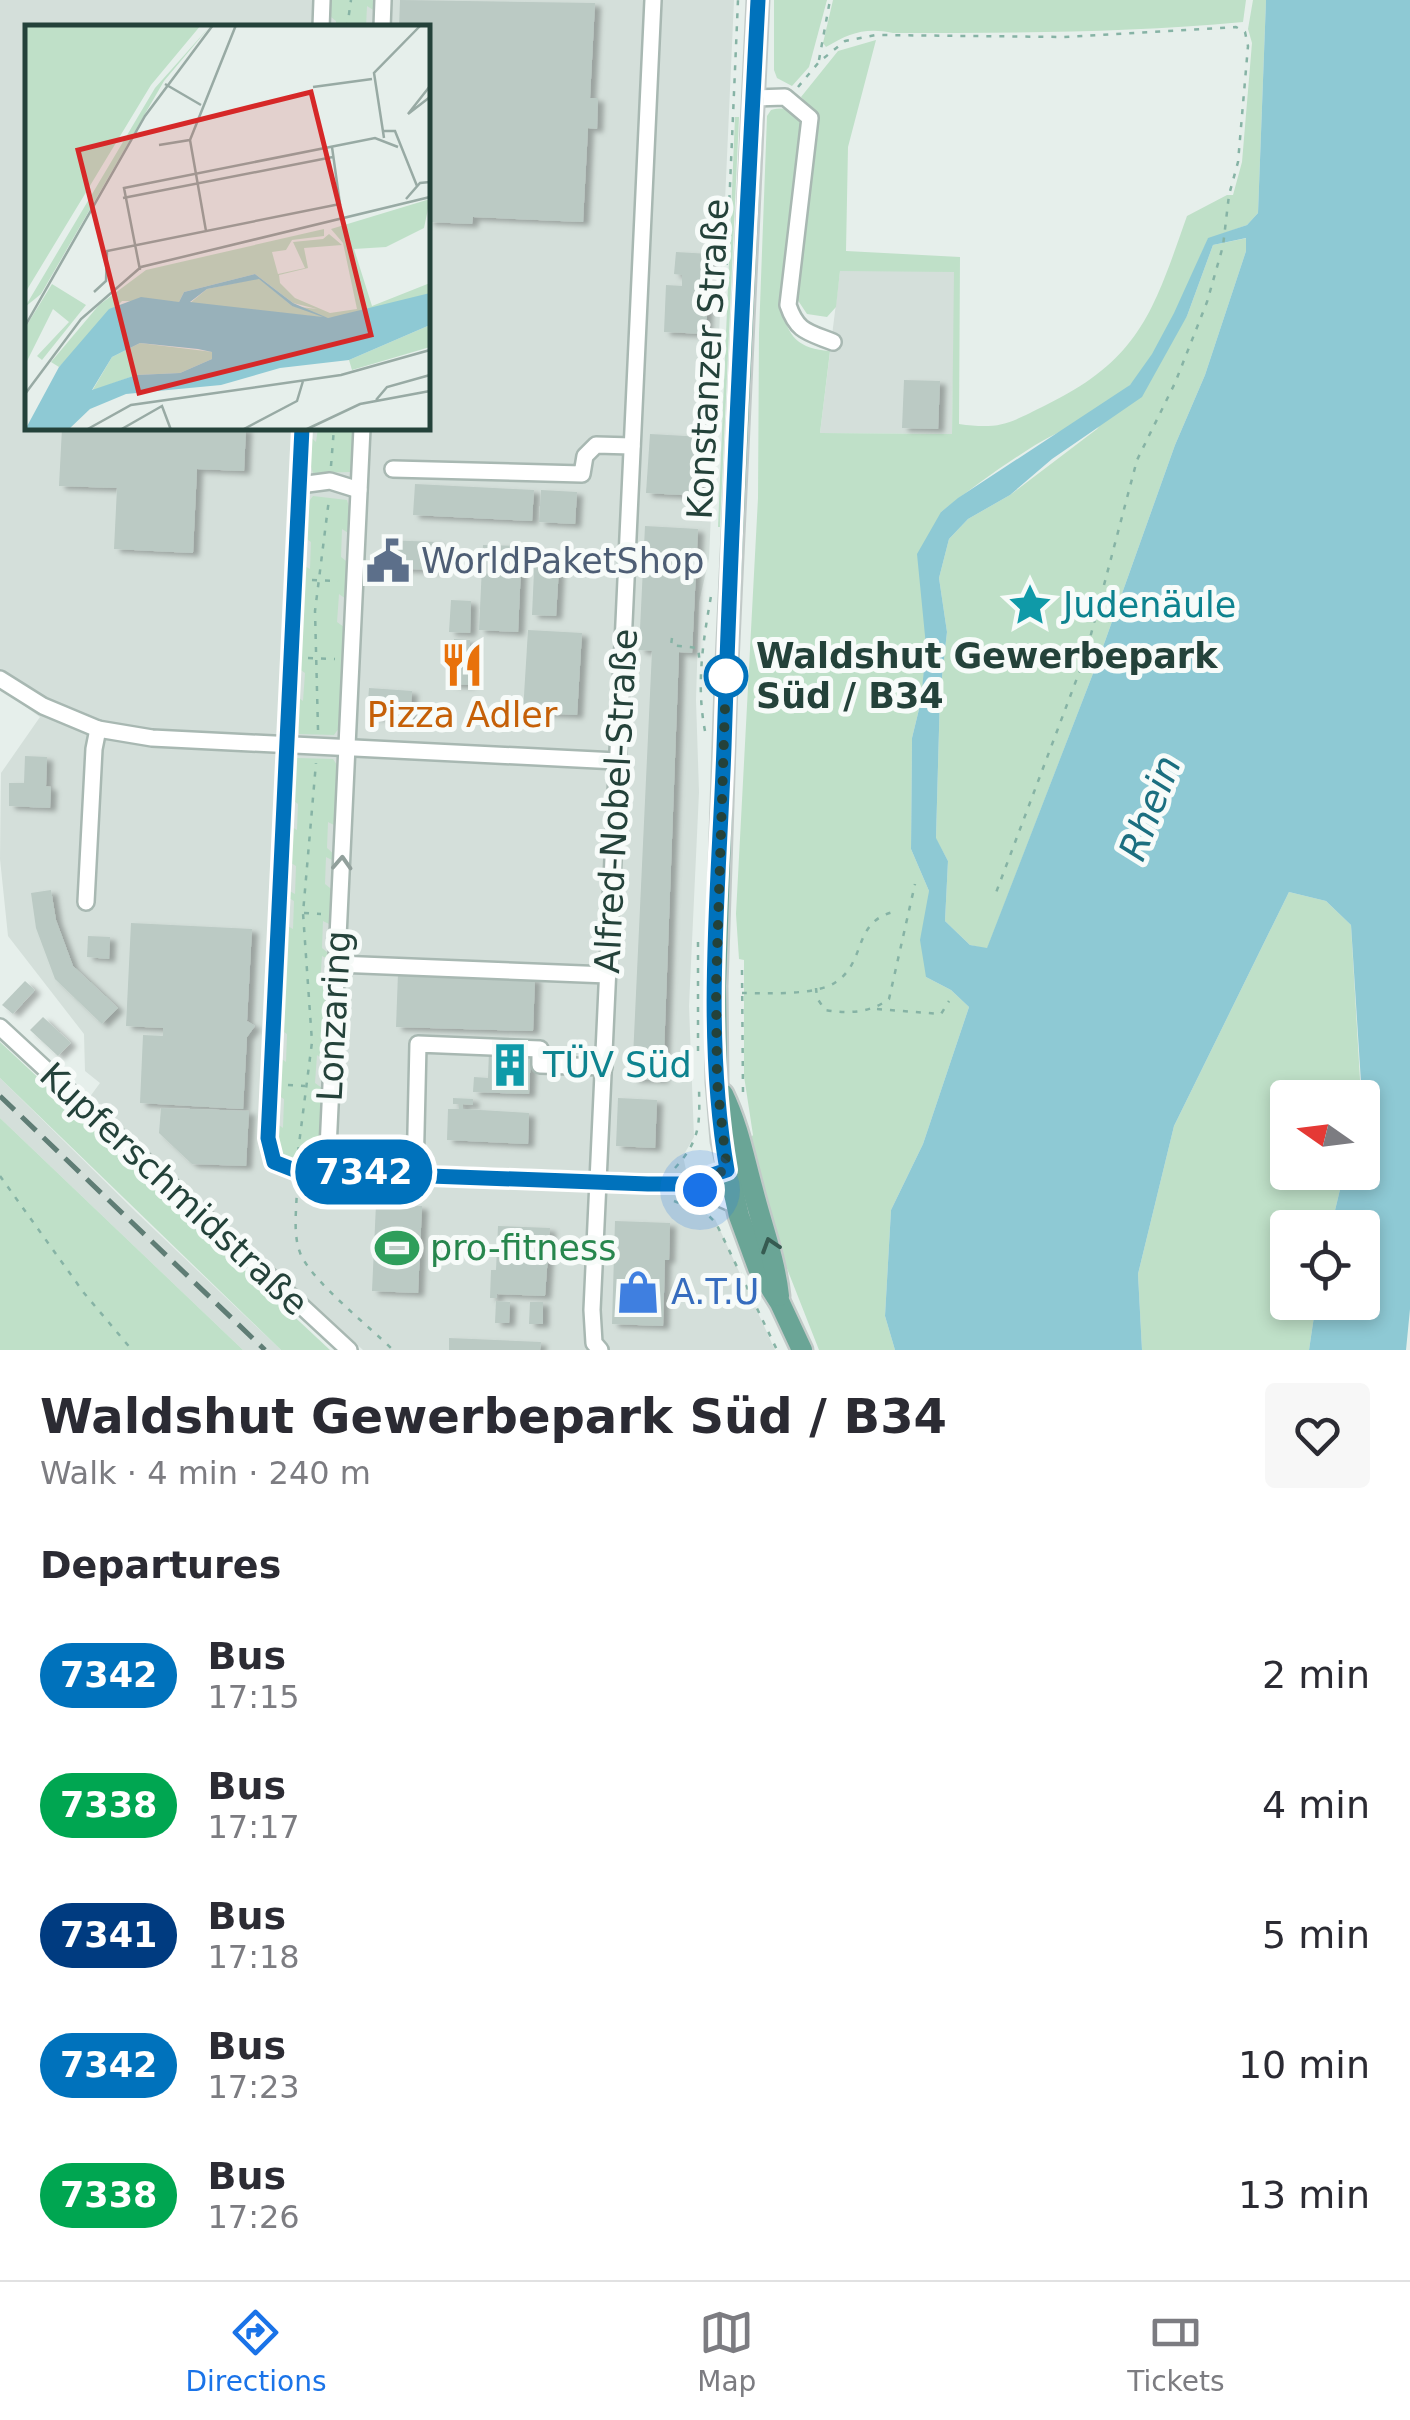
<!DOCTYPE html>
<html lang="en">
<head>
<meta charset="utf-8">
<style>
  :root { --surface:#fff; --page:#f7f7f7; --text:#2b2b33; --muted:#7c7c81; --line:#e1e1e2; --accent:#1a73e8 }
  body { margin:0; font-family:"DejaVu Sans",sans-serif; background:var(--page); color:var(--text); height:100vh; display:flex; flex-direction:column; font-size:38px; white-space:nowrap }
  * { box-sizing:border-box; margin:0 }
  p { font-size:32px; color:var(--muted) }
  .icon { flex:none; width:55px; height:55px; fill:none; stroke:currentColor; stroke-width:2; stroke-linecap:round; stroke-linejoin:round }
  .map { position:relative; height:1350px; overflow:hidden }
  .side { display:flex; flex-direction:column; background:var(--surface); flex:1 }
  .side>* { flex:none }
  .badge { padding:0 20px; border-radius:32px; font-size:35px; line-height:65px }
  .needle { width:65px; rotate:284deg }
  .tools { position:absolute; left:1270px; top:1080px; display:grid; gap:20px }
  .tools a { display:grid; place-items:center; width:110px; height:110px; border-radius:10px; background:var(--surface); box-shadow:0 5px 15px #0003; font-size:50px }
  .you { position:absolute; width:50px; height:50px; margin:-25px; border:8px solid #fff; border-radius:50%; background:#1a73e8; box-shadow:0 0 0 15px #1a73e833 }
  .map>.badge { position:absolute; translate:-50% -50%; box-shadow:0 0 0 5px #fff }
  h2 { padding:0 40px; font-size:38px; line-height:90px }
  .round { display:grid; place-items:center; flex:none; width:105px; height:105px; border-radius:10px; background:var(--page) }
  .headline { display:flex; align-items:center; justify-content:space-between; height:170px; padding:0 40px }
  h1 { font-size:48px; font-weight:600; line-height:75px }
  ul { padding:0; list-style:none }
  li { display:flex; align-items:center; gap:30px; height:130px; padding:0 40px }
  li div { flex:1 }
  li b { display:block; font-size:38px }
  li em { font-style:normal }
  li .badge { min-width:110px; font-weight:700; text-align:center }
  .dock { display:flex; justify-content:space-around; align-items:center; height:140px; border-top:2px solid var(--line); background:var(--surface); font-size:28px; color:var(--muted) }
  .dock a { display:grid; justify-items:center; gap:5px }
  .dock .active { color:var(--accent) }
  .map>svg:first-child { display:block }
  .built { fill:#d4dfda; fill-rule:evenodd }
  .green { fill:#bfe0c8 }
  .water { fill:#8ec9d4; fill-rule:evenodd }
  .building { fill:#bbcac4; filter:url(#shadow) }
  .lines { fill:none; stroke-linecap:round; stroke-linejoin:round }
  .minor-casing { stroke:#a8b8b2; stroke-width:20 }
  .major-casing { stroke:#c2cac8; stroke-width:25 }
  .path { stroke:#86b3a5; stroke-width:2.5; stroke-dasharray:5 8; stroke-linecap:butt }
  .minor { stroke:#fff; stroke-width:15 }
  .major { stroke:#6aa596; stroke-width:20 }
  .rail { stroke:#5f7d75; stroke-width:5; stroke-dasharray:20 10; stroke-linecap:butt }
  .oneway { stroke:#92a09c }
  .oneway2 { stroke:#365b51 }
  .line-casing { stroke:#fff; stroke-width:22 }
  .line { stroke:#0072bc; stroke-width:15 }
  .walk { stroke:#24423a; stroke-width:10; stroke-dasharray:0 18 }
  .stop-dot { fill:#fff; stroke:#0072bc; stroke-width:5 }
  .labels { text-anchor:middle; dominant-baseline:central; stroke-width:10; stroke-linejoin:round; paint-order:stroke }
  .street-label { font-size:35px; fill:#24423a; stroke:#f7fbf9 }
  .service-label { font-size:35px; fill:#4e5e75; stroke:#f7fbf9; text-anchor:start }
  .culture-label { font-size:35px; fill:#0d838f; stroke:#f7fbf9; text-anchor:start }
  .stop-label { font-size:35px; font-weight:bold; fill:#24423a; stroke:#f7fbf9; text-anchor:start }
  .food-label { font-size:35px; fill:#c56008; stroke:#f7fbf9 }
  .leisure-label { font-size:35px; fill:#27864d; stroke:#f7fbf9; text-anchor:start }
  .shop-label { font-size:35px; fill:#366cbe; stroke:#f7fbf9; text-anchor:start }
  .water-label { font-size:38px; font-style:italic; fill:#1c6f80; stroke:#f7fbf9 }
  .inset-road { fill:none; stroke:#98aaa4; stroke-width:2.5 }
  .view { fill:#d62828; fill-opacity:0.15; stroke:#d62828; stroke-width:5 }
  .inset-edge { fill:none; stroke:#24423a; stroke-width:5 }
</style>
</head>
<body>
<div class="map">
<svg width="1410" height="1350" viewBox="0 0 1410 1350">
  <defs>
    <filter id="shadow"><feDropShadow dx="6" dy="3.5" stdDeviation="2.5" flood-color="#0004"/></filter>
  </defs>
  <rect width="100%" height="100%" fill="#e6efeb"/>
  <!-- built -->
  <g class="built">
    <path d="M0,0h734l-25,559 -10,43 -3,98 3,92 -10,214 5,131 -11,19 11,51 21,12 60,131h-412l-274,-252 11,-15 -15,-12 -1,-37 -76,-98 -8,-77 1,-86 39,-56 -40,-29zM28,28h400v400h-400z"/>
    <path d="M840,271h115l-3,163 -132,-1z"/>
    <path d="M0,1078l136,134 145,138h-38l-243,-232z"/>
  </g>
  <!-- green -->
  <g class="green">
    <path d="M327,0h51v13l-11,-7 -1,21h-30v-6l-10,-8z"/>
    <path d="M774,0h53l-18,67 -17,19 -15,-8 -3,-8z"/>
    <path d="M833,0h413l-3,22c-117,11 -233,11 -350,11 -27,-6 -44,0 -67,14l-3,-4z"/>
    <path d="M1253,0h13l-8,213 -11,12 -39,14c-22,48 -41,102 -75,143 -26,30 -71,46 -104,67 -30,19 -60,41 -88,63l-20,189 -9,37 -1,111 18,42 -3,86 25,13 18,17 -46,137 -32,66 -6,106 10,34h-76l-44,-112 -28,-96 6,-7 -9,-59v-116l-5,-1 -3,-45 22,-416 1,-165 8,-217 4,-6c17,-4 26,0 33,16l-22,181c5,30 17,42 48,44l-10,82 132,1 2,-162 -114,-1 -4,36 -9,10 -20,-3 -10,-15 2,-38 19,-129 -1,-17 -16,-18 37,-46 38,-11 -28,107 -2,104 114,6 -1,167c41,6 51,-1 87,-19 95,-46 108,-96 141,-189l40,-21h6l9,-33 10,-119 -4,-14z"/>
    <path d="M735,117h4l-19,410h-2z"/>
    <path d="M1247,238l-1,13 -41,124 -30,70 -76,213 -112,291 -17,-4 -25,-24 3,-60 -12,-22 4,-145 7,-62 -8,-54 10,-39 19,-20 42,-24 87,-66 90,-113 26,-71z"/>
    <path d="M318,428h37v27l-5,17 -37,1 -6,-20v-19l9,8z"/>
    <path d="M313,496l34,4 6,21v15l-11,-7 -1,28 10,8 -2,36 -10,-7 -2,28 11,8 -7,95 -7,10 -35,-1 -6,-40 10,7 2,-28 -11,-8 5,-102 11,6 1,-27 -11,-8 7,-30z"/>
    <path d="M297,758l36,1 6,9 -1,59 -10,-5 -1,26 10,9 -1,5 -10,-5 -1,27 10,8 -2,34 -10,-5 -1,27 10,8v5l-10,-5 -2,27 11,8 -4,71 -10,-7 -2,28 11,8c-2,20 2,55 -15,69 -3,4 -10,4 -15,4 -23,-2 -22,-25 -23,-43l10,7 1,-29 -10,-6 2,-38 10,7 1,-28 -10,-7 5,-104 11,6 1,-28 -10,-6v-7l11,6 1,-28 -10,-6 1,-36 10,6 1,-26 -10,-8z"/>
    <path d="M1289,892l37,9 25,24 10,172 -73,1v74l56,1 -13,54 -43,1v74l28,1 -7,47h-167l-4,-76 36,-148z"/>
    <path d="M0,1042l330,308h-49l-281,-272z"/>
    <path d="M0,1118l243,232h-243z"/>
  </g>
  <!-- water -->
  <path class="water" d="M1266,0h144v1309l-4,41h-97l7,-47 46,-1v-74l-31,-1 13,-54 18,-1v-74l-11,-173 -25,-24 -37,-9 -115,234 -36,148 4,76h-247l-10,-34 6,-106 32,-66 46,-137 -18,-17 -25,-13 -6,-37 9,-49 -18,-42 1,-111 9,-37 5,-55 -9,-92 24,-42 17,-14 172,-113 22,-31 22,-41 34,-75 39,-13 11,-12zM1246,238v13l-41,124 -30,70 -76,213 -112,290 -17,-3 -25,-24 3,-60 -12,-23 4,-144 7,-62 -8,-54 10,-39 19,-20 42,-24 42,-36 90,-62 45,-81 26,-71z"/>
  <!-- building -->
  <g class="building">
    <path d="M400,0l195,3 -5,95h8l-1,31 -9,-1 -5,94 -110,-5 -1,7 -44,-2v-194h-29z"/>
    <path d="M676,252l34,2 -4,80 -42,-2 2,-47 16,1v-11l-8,-1z"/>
    <path d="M904,380l36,1 -2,48 -36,-1z"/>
    <path d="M62,428h184l-2,43 -47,-2 -4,84 -79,-4 3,-61 -58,-2z"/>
    <path d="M650,434l53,3 -4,59 -53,-3z"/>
    <path d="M415,484l119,6 -2,31 -119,-6z"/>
    <path d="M541,490l36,2 -2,32 -36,-2z"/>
    <path d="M645,526l53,3 -6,124 -13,-1 -16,428 -31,-1 20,-428 -13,-1z"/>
    <path d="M382,540l57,2 -1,28 -57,-2z"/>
    <path d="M483,545l39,1 -4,86 -39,-2z"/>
    <path d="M535,549l25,2 -4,65 -24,-1z"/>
    <path d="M451,600l20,1 -1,32 -21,-1z"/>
    <path d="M528,630l54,3 -5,82 -54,-3z"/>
    <path d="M454,639l16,1v6h4l-5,39 -18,-1 -2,-38h5z"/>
    <path d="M369,688l43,3 -2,28 -43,-3z"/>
    <path d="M25,756l22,1 -1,29 5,1 -1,21 -41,-2v-23h15z"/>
    <path d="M51,890l5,30 17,46 45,42 -16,16 -47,-45 -19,-51 -5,-35z"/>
    <path d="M131,923l121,6 -5,92 8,5 -8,11 -4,72 -103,-6 3,-68 20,1v-8l-37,-2z"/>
    <path d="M88,936l22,1 -1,22 -22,-2z"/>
    <path d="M398,973l137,5 -2,53 -137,-4z"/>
    <path d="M25,981l10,9 -22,24 -11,-9z"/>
    <path d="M43,1017l28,26 -13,13 -28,-26z"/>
    <path d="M489,1051l42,2 -2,41 -56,-2 1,-15 14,1z"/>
    <path d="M453,1098l20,1v6l-10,-1v5l66,4 -1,31 -81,-4 1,-31h11v-5h-6z"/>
    <path d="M618,1098l39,2 -2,48 -39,-2z"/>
    <path d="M161,1108l88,3 -3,55 -54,-2 -33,-31z"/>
    <path d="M376,1204l46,2 -4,87 -46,-2z"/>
    <path d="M615,1221l55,2 -1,37h-4l-2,66 -51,-2z"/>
    <path d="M498,1226l52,2 -5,68 -48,-2v4h-7l1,-28h5z"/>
    <path d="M496,1301l14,1 -1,21h-14z"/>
    <path d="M530,1302h13v22h-14z"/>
    <path d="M449,1338l92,4 -1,8h-91z"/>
  </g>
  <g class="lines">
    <!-- minor casing -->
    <g class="minor-casing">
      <g id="minor">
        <path d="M321,28l1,-28"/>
        <path d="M382,28l1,-28"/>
        <path d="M752,98l33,-1 25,21 -22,187c9,27 20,27 45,37"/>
        <path d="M302,428l-34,710 6,24 23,9 351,12h37l42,-13 6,5"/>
        <path d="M393,469l189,5 3,-18 11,-11 36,1"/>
        <path d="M300,485l30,-4 29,9"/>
        <path d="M0,679l43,27 55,23"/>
        <path d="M86,902l8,-153 4,-20 54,9 465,23"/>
        <path d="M337,964l271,11"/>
        <path d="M0,1027l349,323"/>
        <path d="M327,1170l35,-742"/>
        <path d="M415,1175l3,-131 122,5v16l64,2"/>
        <path d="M685,1183l51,22"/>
        <path d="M600,1350l-6,-7 -2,-33 61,-1310"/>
      </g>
    </g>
    <!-- major casing -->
    <g class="major-casing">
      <g id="major">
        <path d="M758,0l-32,684 -10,302 1,96 5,59 17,75 19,52 22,35 22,47"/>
        <path d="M723,1094c15,31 21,63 30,96 9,36 22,69 26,106"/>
      </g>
    </g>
    <!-- path -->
    <g class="path">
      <path d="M347,28l4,-28"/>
      <path d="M819,60l11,-60"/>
      <path d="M798,87l21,-25 26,-21 31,-6 188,2 172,-10 9,5 3,14 -10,116 -9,33 -6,51 -16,56 -32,81 -38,77 -52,197 -91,241"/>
      <path d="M726,278l12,-278"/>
      <path d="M331,466l3,-38"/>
      <path d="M312,580l26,1"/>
      <path d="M672,638l-1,7 27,3 2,16"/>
      <path d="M308,658l27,1"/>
      <path d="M318,730l-3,-119 14,-112"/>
      <path d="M705,731c-9,-47 -2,-89 6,-135"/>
      <path d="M304,913l17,1"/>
      <path d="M742,970l1,123"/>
      <path d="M816,988l1,10 8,12c23,4 45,3 64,-11l26,-115"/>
      <path d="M742,993c24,0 74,3 94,-11 31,-21 16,-59 57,-70"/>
      <path d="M877,1009l64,5 8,-13"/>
      <path d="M698,1051v-112"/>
      <path d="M288,1085l17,1"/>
      <path d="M298,1152l14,-110 -9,-129 13,-150"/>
      <path d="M675,1168c25,-28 25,-43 24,-79"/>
      <path d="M0,1176l84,117 48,57"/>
      <path d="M297,1185c0,22 -5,50 4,70 13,28 69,72 92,95"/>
      <path d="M674,1201l33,13 9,9 61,127"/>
    </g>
    <!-- minor -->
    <use href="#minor" class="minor"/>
    <!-- major -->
    <use href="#major" class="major"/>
    <!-- rail -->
    <path class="rail" d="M0,1096l265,254"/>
  </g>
  <!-- one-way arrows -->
  <defs><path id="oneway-chevron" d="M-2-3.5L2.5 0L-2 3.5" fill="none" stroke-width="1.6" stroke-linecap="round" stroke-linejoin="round" transform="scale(2.5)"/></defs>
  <use class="oneway" href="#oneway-chevron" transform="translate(342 863) rotate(-87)"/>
  <use class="oneway2" href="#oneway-chevron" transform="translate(770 1245) rotate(-108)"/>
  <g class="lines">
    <!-- line casing -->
    <g class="line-casing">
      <path id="line" d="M302,428l-34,710 6,24 23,9 351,13h37l42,-14c-24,-138 -8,-283 -3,-423 8,-249 21,-498 34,-747"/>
    </g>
    <!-- line -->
    <use href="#line" class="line"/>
    <!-- walk -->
    <path class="walk" d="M700,1190l-15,-6 42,-14 -10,-88 -1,-96 10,-310"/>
  </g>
  <!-- icons -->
  <defs>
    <g id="civic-bare" transform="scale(3.45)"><path d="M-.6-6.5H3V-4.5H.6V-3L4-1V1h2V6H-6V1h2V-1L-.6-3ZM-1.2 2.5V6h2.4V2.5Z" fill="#5c6f8a" stroke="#f7fbf9" stroke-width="2.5" paint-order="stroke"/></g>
    <g id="sight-bare" transform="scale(3.45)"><path d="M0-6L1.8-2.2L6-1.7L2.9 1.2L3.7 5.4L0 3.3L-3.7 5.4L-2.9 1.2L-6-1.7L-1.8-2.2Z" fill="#0f9aa8" stroke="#f7fbf9" stroke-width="2.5" paint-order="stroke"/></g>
    <g id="restaurant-bare" transform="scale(3.45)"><path d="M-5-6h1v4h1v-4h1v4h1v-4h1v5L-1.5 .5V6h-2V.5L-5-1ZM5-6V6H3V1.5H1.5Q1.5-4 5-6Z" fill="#e8710a" stroke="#f7fbf9" stroke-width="2.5" paint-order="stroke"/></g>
    <g id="building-bare" transform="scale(3.45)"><path d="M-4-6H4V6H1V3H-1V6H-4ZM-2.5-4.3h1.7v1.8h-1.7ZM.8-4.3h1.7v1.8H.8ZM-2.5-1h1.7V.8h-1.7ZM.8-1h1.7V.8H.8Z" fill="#0f9aa8" stroke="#f7fbf9" stroke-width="2.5" paint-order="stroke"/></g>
    <g id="stadium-bare" transform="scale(3.45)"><path d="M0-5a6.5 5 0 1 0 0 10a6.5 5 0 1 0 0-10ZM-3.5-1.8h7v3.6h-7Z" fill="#2e9e5b" stroke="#f7fbf9" stroke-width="2.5" paint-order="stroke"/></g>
    <g id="shop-bare" transform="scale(3.45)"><path d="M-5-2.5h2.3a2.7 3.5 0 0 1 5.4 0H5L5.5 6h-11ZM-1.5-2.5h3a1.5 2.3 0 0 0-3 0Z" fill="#3f7fe0" stroke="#f7fbf9" stroke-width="2.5" paint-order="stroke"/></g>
  </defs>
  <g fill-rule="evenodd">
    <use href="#civic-bare" x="388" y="561"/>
    <use href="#sight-bare" x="1030" y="605"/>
    <use href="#restaurant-bare" x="462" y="665"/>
    <use href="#building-bare" x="510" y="1065"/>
    <use href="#stadium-bare" x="397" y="1248"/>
    <use href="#shop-bare" x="638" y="1292"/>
  </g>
  <!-- markers -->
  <circle class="stop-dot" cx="726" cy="676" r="20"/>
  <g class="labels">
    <!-- street labels -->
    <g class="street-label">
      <text transform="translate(708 359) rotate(-87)">Konstanzer Straße</text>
      <text transform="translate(616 801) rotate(-87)">Alfred-Nobel-Straße</text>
      <text transform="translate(334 1016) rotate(-87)">Lonzaring</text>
      <text transform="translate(174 1189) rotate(43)">Kupferschmidstraße</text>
    </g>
    <!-- service labels -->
    <g class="service-label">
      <text x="421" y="561">WorldPaketShop</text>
    </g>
    <!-- culture labels -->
    <g class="culture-label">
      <text x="1063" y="605">Judenäule</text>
      <text x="543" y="1065">TÜV Süd</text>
    </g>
    <!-- stop labels -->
    <g class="stop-label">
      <text x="756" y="656">Waldshut Gewerbepark<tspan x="756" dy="40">Süd / B34</tspan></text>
    </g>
    <!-- food labels -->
    <g class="food-label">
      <text x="462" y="715">Pizza Adler</text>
    </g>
    <!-- leisure labels -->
    <g class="leisure-label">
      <text x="430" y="1248">pro-fitness</text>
    </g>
    <!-- shop labels -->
    <g class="shop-label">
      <text x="671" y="1292">A.T.U</text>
    </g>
    <!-- water labels -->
    <g class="water-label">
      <text transform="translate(1150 808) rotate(-69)">Rhein</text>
    </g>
  </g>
  <!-- overview -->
  <g transform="translate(25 25)">
    <rect width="405" height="405" fill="#e6efeb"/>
    <path d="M0,0h176l-50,60 -126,208zM186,0l-47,56 -123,213 -16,13 130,-219zM405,174l-6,29 -38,19 -32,2 18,57 58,-23v25l-102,10 -138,-15 17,-14 52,-11 33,28 25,3 -24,-6 -38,-29 -71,18 -5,10 -57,-1 -63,66 -8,-5 48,-57 47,-35 178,-41v7l-32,4 -6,10 -14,2 6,22 27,-6 -12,-26 30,-3 6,-5 13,11 -38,3 4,20 -29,7 1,8 15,15 35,15 27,-4 -14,-66 -12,-14zM27,259l34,21 -44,55 -5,-4 32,-34 -16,-13 -28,56v-37zM405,300v22l-78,23 -3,-10zM115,318l73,9 -1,7 -32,14 -44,2 -44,16 20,-34z" fill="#bfe0c8"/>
    <path d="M230,249l38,29 35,15 102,-25v32l-81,35 -69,8 -59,17 -95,9 -36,15 -22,21h-43l34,-63 50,-58 32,-12 38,5 5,-10zM234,254l33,27 31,11 -133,-15 17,-13zM115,318l58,6 14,3v7l-32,14 -44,2 -44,15 20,-33z" fill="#8ec9d4" fill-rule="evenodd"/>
    <path class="inset-road" d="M140,59l36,21M405,61l-22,28 22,-17M288,62l59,-8M358,106h12l22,55M359,113l-10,-65 47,-48M165,115l46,-115M134,120l31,-5 16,91M98,173l210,-41M381,174l14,-16 10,-1M115,245l-16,-82 251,-50 23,9M69,267l12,-11 1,-30 233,-47 -8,-57M0,301l120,-210 68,-91M0,369l56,-75 60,-52 289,-70M351,375l11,-13 43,-12M61,405l45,-25 210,-30 89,-25M95,405l42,-24 9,24M217,405l55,-29 6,-20M280,405l55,-26 70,-13"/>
    <path class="view" d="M286,67l60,243 -232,58 -61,-243z"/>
    <rect width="405" height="405" class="inset-edge"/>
  </g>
</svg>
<div class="tools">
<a><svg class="needle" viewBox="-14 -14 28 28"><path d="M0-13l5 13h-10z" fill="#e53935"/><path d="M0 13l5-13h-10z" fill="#7c7c81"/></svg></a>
<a><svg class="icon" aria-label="locate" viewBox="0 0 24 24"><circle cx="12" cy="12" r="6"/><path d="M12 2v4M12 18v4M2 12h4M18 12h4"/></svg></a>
</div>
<div class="you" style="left:700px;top:1190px"></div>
<b class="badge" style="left:364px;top:1172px;background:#0072bc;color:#fff">7342</b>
</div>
<section class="side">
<div class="headline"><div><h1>Waldshut Gewerbepark Süd / B34</h1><p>Walk · 4 min · 240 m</p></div><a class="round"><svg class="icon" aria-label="heart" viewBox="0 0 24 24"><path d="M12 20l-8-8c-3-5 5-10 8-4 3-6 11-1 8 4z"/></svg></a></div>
<h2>Departures</h2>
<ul>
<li><span class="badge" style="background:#0072bc;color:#fff">7342</span><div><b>Bus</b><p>17:15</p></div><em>2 min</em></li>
<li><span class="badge" style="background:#00a651;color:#fff">7338</span><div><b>Bus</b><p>17:17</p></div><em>4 min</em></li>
<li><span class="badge" style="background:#003b80;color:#fff">7341</span><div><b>Bus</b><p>17:18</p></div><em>5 min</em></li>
<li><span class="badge" style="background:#0072bc;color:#fff">7342</span><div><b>Bus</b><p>17:23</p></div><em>10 min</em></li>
<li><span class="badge" style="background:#00a651;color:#fff">7338</span><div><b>Bus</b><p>17:26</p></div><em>13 min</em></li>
</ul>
</section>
<nav class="dock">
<a class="active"><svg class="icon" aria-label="directions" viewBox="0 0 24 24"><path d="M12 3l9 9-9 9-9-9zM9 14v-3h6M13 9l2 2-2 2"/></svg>Directions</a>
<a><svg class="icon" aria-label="map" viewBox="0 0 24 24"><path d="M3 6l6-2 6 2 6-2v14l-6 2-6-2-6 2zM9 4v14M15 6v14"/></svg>Map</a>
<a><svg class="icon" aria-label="tickets" viewBox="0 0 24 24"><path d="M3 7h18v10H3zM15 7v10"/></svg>Tickets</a>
</nav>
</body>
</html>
